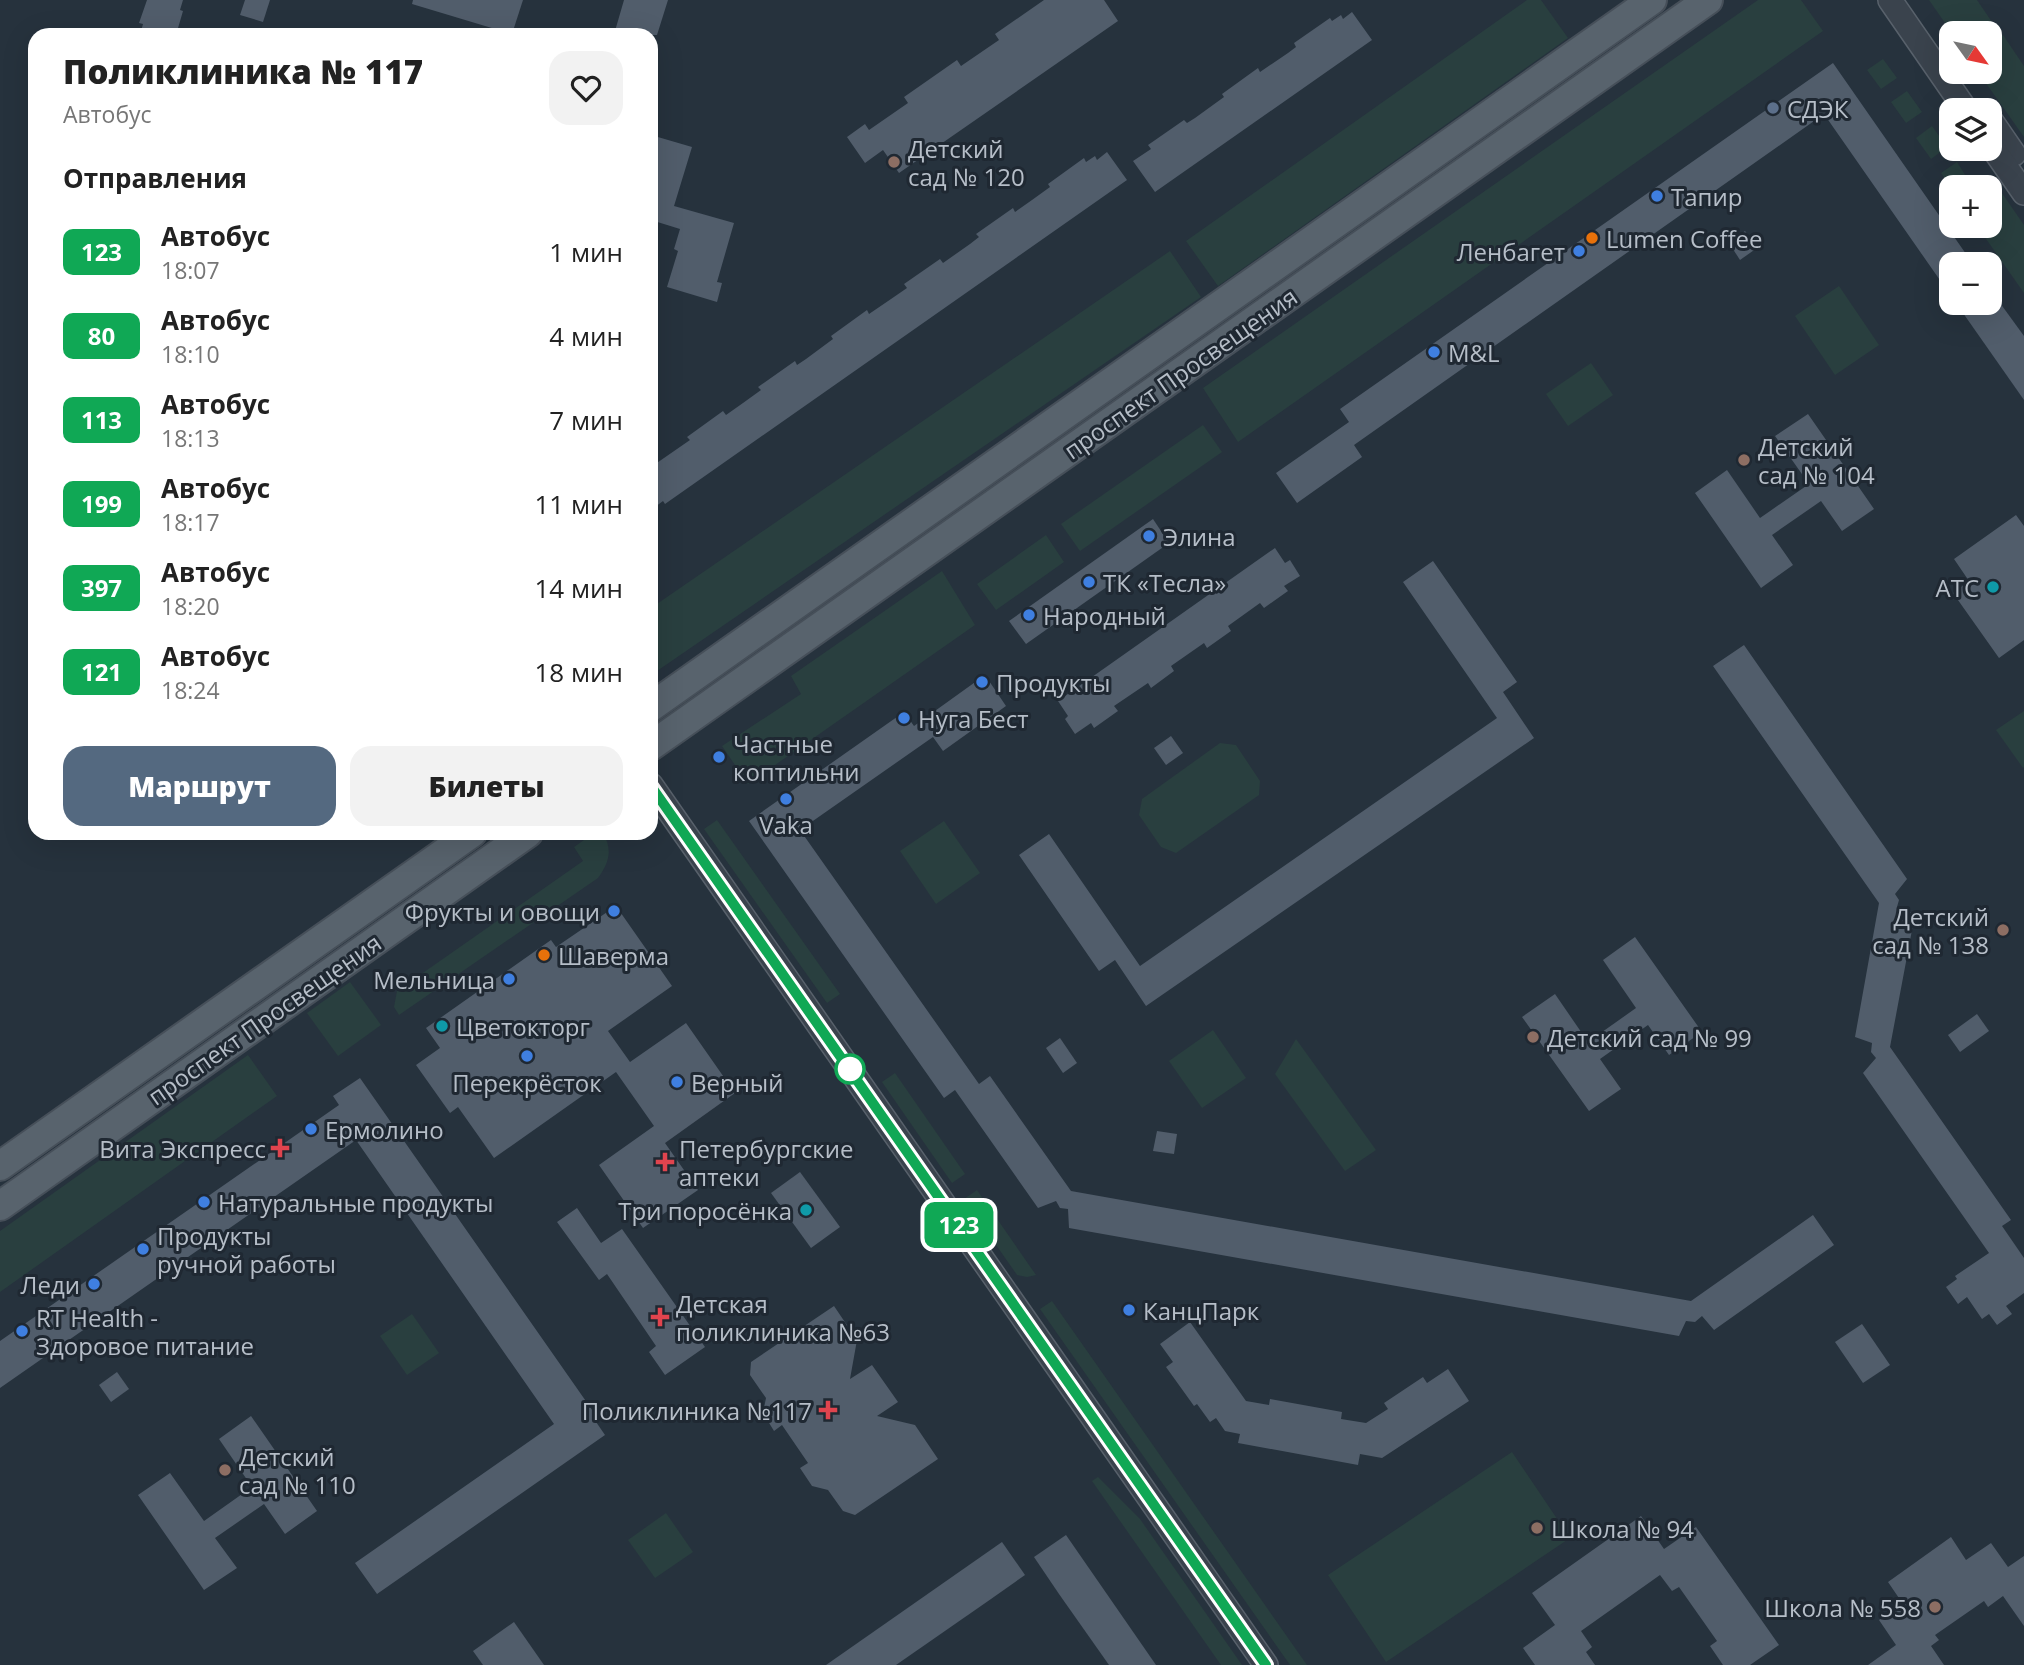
<!DOCTYPE html>
<html lang="ru">
<head>
<meta charset="utf-8">
<style>
  :root { --surface:#fff; --page:#f2f2f2; --text:#222; --muted:#767676; --accent:#546980 }
  body { margin:0; font-family:"Open Sans",sans-serif; background:var(--page); color:var(--text); height:100vh; display:flex; flex-direction:column; font-size:26px; white-space:nowrap }
  * { box-sizing:border-box; margin:0 }
  p { font-size:23px; color:var(--muted) }
  .icon { flex:none; width:38px; height:38px; fill:none; stroke:currentColor; stroke-width:2; stroke-linecap:round; stroke-linejoin:round }
  .map { position:relative; flex:1; overflow:hidden }
  .sheet { position:absolute; left:28px; top:28px; width:630px; height:812px; display:flex; flex-direction:column; background:var(--surface); border-radius:21px; box-shadow:0 7px 28px #0002 }
  .sheet>* { flex:none }
  .badge { padding:0 14px; border-radius:10px; font-size:24px; line-height:46px }
  .needle { width:46px; rotate:123deg }
  .buttons { position:absolute; left:1939px; top:21px; display:grid; gap:14px }
  .buttons a { display:grid; place-items:center; width:63px; height:63px; border-radius:14px; background:var(--surface); box-shadow:0 7px 28px #0002; font-size:35px }
  .map>.badge { position:absolute; translate:-50% -50%; box-shadow:0 0 0 4px #fff }
  h2 { padding:0 35px; font-size:26px; line-height:63px }
  .round { display:grid; place-items:center; flex:none; width:74px; height:74px; border-radius:21px; background:var(--page) }
  .head { display:flex; align-items:center; justify-content:space-between; height:119px; padding:0 35px }
  h1 { font-size:33px; font-weight:800; line-height:52px }
  .button { display:flex; gap:14px; margin-top:auto; padding:14px 35px }
  .button a { flex:1; height:80px; border-radius:21px; background:var(--accent); color:#fff; font-size:28px; font-weight:800; line-height:80px; text-align:center }
  .button a+a { background:var(--page); color:var(--text) }
  ul { padding:0; list-style:none }
  li { display:flex; align-items:center; gap:21px; height:84px; padding:0 35px }
  li div { flex:1 }
  li b { display:block; font-size:26px }
  li em { font-style:normal }
  li .badge { min-width:77px; font-weight:700; text-align:center }
  .map>svg:first-child { display:block }
  .green { fill:#293f3f }
  .building { fill:#515d6b }
  .lines { fill:none; stroke-linecap:round; stroke-linejoin:round }
  .minor-casing { stroke:#58616b; stroke-width:26 }
  .major-casing { stroke:#464f59; stroke-width:32 }
  .minor { stroke:#3a434d; stroke-width:23 }
  .major { stroke:#58636d; stroke-width:28 }
  .line-casing { stroke:#fff; stroke-width:16 }
  .line { stroke:#10a855; stroke-width:10 }
  .service-dot { fill:#5c6f8a; stroke:#1f2832; stroke-width:2.5 }
  .education-dot { fill:#8d6e63; stroke:#1f2832; stroke-width:2.5 }
  .shop-dot { fill:#3f7fe0; stroke:#1f2832; stroke-width:2.5 }
  .food-dot { fill:#e8710a; stroke:#1f2832; stroke-width:2.5 }
  .culture-dot { fill:#0f9aa8; stroke:#1f2832; stroke-width:2.5 }
  .stop-dot { fill:#fff; stroke:#10a855; stroke-width:3.5 }
  .health-dot { fill:#e0444e; stroke:#1f2832; stroke-width:2.5 }
  .labels { text-anchor:middle; dominant-baseline:central; stroke-width:6; stroke-linejoin:round; paint-order:stroke }
  .poi-label { font-size:24px; fill:#b6bec8; stroke:#1f2832; text-anchor:start }
  .street-label { font-size:24px; fill:#b6bec8; stroke:#1f2832 }
</style>
</head>
<body>
<div class="map">
<svg width="2024" height="1665" viewBox="0 0 2024 1665">
  <rect width="100%" height="100%" fill="#26323d"/>
  <!-- green -->
  <g class="green">
    <path d="M1527,0h14l27,38 -350,248 -32,-45z"/>
    <path d="M1758,0h43l22,31 -585,411 -35,-54z"/>
    <path d="M1929,0h48l15,22 -16,11h-24z"/>
    <path d="M2003,35l21,31v71l-46,-65h12v-28z"/>
    <path d="M1883,59l14,19 -16,11 -14,-19z"/>
    <path d="M1907,91l15,21 -16,11 -15,-21z"/>
    <path d="M1932,126l15,21 -16,12 -15,-21z"/>
    <path d="M1957,162l12,19 -9,6 -9,1 -10,-15z"/>
    <path d="M1997,186l27,39v68l-47,-67h13v-35z"/>
    <path d="M1170,251l31,46 -544,374 -6,-8v-55z"/>
    <path d="M1839,286l40,59 -44,30 -40,-59z"/>
    <path d="M1591,363l22,32 -45,31 -22,-32z"/>
    <path d="M1203,425l19,27 -142,99 -19,-27z"/>
    <path d="M1046,535l18,27 -68,48 -19,-26z"/>
    <path d="M942,571l33,54 -227,159 -26,-38 79,-52 -10,-18z"/>
    <path d="M2024,711v56l-1,1 -27,-38z"/>
    <path d="M1220,743l16,2 24,36 -1,14 -83,58 -15,-6 -22,-32 3,-16z"/>
    <path d="M717,820l123,174 -13,9 -123,-174z"/>
    <path d="M944,821l36,52 -44,31 -36,-53z"/>
    <path d="M594,833h9c10,17 6,30 -5,45l-199,137 -5,-8 3,-16 186,-130 -9,-14z"/>
    <path d="M350,982l31,43 -43,31 -31,-43z"/>
    <path d="M1213,1030l33,48 -44,30 -33,-47z"/>
    <path d="M1296,1039l80,111 -31,21 -70,-97z"/>
    <path d="M248,1055l29,41 -277,196v-61z"/>
    <path d="M895,1073l70,101 -13,9 -70,-101z"/>
    <path d="M977,1190l59,85 -9,2 -10,-2 -53,-76z"/>
    <path d="M1052,1301l255,364h-17l-250,-356z"/>
    <path d="M412,1314l27,39 -32,22 -27,-39z"/>
    <path d="M1512,1452l58,86 -184,124 -58,-87z"/>
    <path d="M1098,1477l42,42 102,146h-21l-129,-184z"/>
    <path d="M666,1513l27,39 -38,26 -27,-38z"/>
  </g>
  <!-- building -->
  <g class="building">
    <path d="M147,0h36l-3,10 3,1 -7,24h-36l3,-11 -4,-1z"/>
    <path d="M245,0h25l-7,22 -23,-7z"/>
    <path d="M413,0h110l-11,34 -100,-30z"/>
    <path d="M624,0h44l-11,35h-39l1,-3 -4,-1z"/>
    <path d="M1044,0h60l14,21 -219,152 -16,-23 -18,13 -18,-26 18,-13 4,6 39,-27 -4,-6 53,-37 4,6 38,-26 -4,-6z"/>
    <path d="M1352,12l20,28 -217,152 -22,-31 18,-12 -3,-4 36,-25 3,3 8,-5 29,-21 -2,-3 36,-26 2,4 28,-19 8,-6 -2,-4 36,-25 2,3 9,-6 2,4z"/>
    <path d="M1833,63l140,201h-22v32l-127,-182 -470,331 8,12 -65,46 -21,-30 73,-51 -9,-13z"/>
    <path d="M651,135l41,12 -18,59 60,17 -17,59 5,1 -5,19 -50,-15 11,-36 -4,-2 6,-20 -29,-9z"/>
    <path d="M1107,152l20,28 -462,324 -2,-3 -12,9v-43l39,-27 -3,-3 36,-26 3,4 17,-12 18,-13 -3,-3 37,-26 2,4 9,-6 27,-20 -2,-3 36,-26 2,4 22,-15 16,-11 -3,-4 36,-25 3,4 27,-19 9,-7 -3,-3 37,-26 2,4 17,-12 18,-13 -2,-3 36,-26 2,4 9,-6 2,4z"/>
    <path d="M1745,231l12,17 -17,12 -11,-17z"/>
    <path d="M1956,303h44l24,33v64z"/>
    <path d="M1808,414l66,95 -32,22 -21,-30 -49,34 21,30 -32,23 -66,-95 32,-23 33,48 49,-34 -34,-48z"/>
    <path d="M2016,515l8,11v114l-25,18 -46,-65 16,-12 -15,-22z"/>
    <path d="M1153,519l16,24 -143,101 -17,-23z"/>
    <path d="M1275,548l10,15 5,-3 10,16 -16,10 4,5 -24,17 -4,-5 -32,23 3,5 -24,17 -3,-5 -33,23 3,5 -23,17 -3,-5 -34,23 4,5 -24,17 -3,-5 -16,11 -10,-15 3,-3 -10,-15z"/>
    <path d="M1433,561l84,121 -14,10 31,46 -388,268 -31,-46 -16,11 -80,-116 30,-21 91,132 357,-248 -94,-136z"/>
    <path d="M1744,645l163,234 -12,15 4,6 -2,7 18,7 -25,133 121,173 -9,6 22,32v35l-18,13 6,8 -15,11 -8,-11 -7,5 -15,-22 -9,7 -12,-17 11,-8 -2,-3 34,-23 -126,-180 13,-15 -5,-6 1,-9 -17,-6 24,-134 -166,-237z"/>
    <path d="M985,675l21,31 -63,45 -10,-14 -133,93 179,254 11,-8 81,115 620,110 122,-86 21,30 -120,85 -12,-14 -7,6 -9,-1 -7,15 -610,-108 -1,-19 -8,-1 -4,-7 -18,7 -83,-118 -11,8 -195,-277 155,-109 10,14z"/>
    <path d="M1171,736l12,17 -17,12 -12,-17z"/>
    <path d="M616,906l56,80 -64,45 22,31 56,-39 49,70 -70,50 33,47 -55,38 -44,-63 55,-39 -38,-54 -122,86 -36,-51 -8,6 -34,-48 24,-17 -14,-20 125,-88 5,7z"/>
    <path d="M1635,937l67,95 -33,23 -21,-30 -48,34 21,30 -32,22 -67,-94 33,-23 33,48 48,-34 -33,-48z"/>
    <path d="M1977,1014l12,17 -29,21 -12,-17z"/>
    <path d="M1060,1038l17,25 -14,10 -17,-25z"/>
    <path d="M360,1078l237,339 -3,2 11,16 -228,159 -22,-31 199,-139 -198,-284 -356,248v-47l339,-236 -6,-9z"/>
    <path d="M1157,1131l20,3 -3,20 -21,-3z"/>
    <path d="M800,1172l40,55 -29,21 -40,-55z"/>
    <path d="M577,1208l24,35 21,-14 83,118 -40,28 -16,-23 7,-6 -49,-72 -8,6 -42,-58z"/>
    <path d="M834,1306l23,34 -7,39 22,-14 26,37 -21,14 38,9 23,34 -83,56 -12,-4 -15,-21 -16,-4 -12,-18 8,-5 -26,-38 -8,6 -11,-18 3,-15 -16,-23 1,-13z"/>
    <path d="M1190,1322l56,79 23,4 1,-6 72,13 -1,7 25,4 22,-14 -4,-6 39,-26 4,6 21,-14 21,32 -87,57 -22,-4 -2,11 -120,-22 2,-9 -15,-3 -9,-13 -6,4 -13,-18 -3,2 -28,-39 7,-5 -13,-18z"/>
    <path d="M1862,1324l28,41 -27,18 -28,-41z"/>
    <path d="M117,1372l12,17 -18,13 -12,-17z"/>
    <path d="M251,1416l66,95 -32,23 -21,-30 -49,34 22,30 -33,22 -66,-95 32,-22 34,48 48,-34 -33,-48z"/>
    <path d="M1641,1516l23,33 32,-22 83,118 -29,20h-27l-13,-19 7,-5 -38,-54 -7,4 -12,-16 -79,56 11,16 -6,5 9,13h-60l-12,-17 32,-23 -23,-32z"/>
    <path d="M1066,1535l90,130h-47l-50,-71 -25,-37z"/>
    <path d="M1951,1537l15,23 25,-17 17,24 16,-11v70l-21,-30 -15,11 -4,-6 -49,34 4,5 -8,6 13,19h-76l28,-20 -17,-25 24,-16 -15,-22z"/>
    <path d="M1002,1542l23,33 -34,24 -95,66h-70z"/>
    <path d="M514,1622l30,43h-61l-10,-14z"/>
  </g>
  <g class="lines">
    <!-- minor casing -->
    <g class="minor-casing">
      <g id="minor">
        <path d="M1890,0l76,110"/>
        <path d="M1990,119l24,35"/>
        <path d="M1990,144l34,49"/>
        <path d="M651,785l615,880"/>
      </g>
    </g>
    <!-- major casing -->
    <g class="major-casing">
      <g id="major">
        <path d="M651,707l1001,-707"/>
        <path d="M651,746l1057,-746"/>
        <path d="M0,1166l472,-333"/>
        <path d="M0,1206l528,-373"/>
      </g>
    </g>
    <!-- minor -->
    <use href="#minor" class="minor"/>
    <!-- major -->
    <use href="#major" class="major"/>
  </g>
  <g class="lines">
    <!-- line casing -->
    <g class="line-casing">
      <path id="line" d="M651,786l615,879"/>
    </g>
    <!-- line -->
    <use href="#line" class="line"/>
  </g>
  <!-- markers -->
  <circle class="service-dot" cx="1773" cy="108" r="7"/>
  <g class="education-dot">
    <circle cx="894" cy="162" r="7"/>
    <circle cx="1744" cy="460" r="7"/>
    <circle cx="2003" cy="930" r="7"/>
    <circle cx="1533" cy="1037" r="7"/>
    <circle cx="225" cy="1470" r="7"/>
    <circle cx="1537" cy="1528" r="7"/>
    <circle cx="1935" cy="1607" r="7"/>
  </g>
  <g class="shop-dot">
    <circle cx="1657" cy="196" r="7"/>
    <circle cx="1579" cy="251" r="7"/>
    <circle cx="1434" cy="352" r="7"/>
    <circle cx="1149" cy="536" r="7"/>
    <circle cx="1089" cy="582" r="7"/>
    <circle cx="1029" cy="615" r="7"/>
    <circle cx="982" cy="682" r="7"/>
    <circle cx="904" cy="718" r="7"/>
    <circle cx="719" cy="757" r="7"/>
    <circle cx="786" cy="799" r="7"/>
    <circle cx="614" cy="911" r="7"/>
    <circle cx="509" cy="979" r="7"/>
    <circle cx="527" cy="1056" r="7"/>
    <circle cx="677" cy="1082" r="7"/>
    <circle cx="311" cy="1129" r="7"/>
    <circle cx="204" cy="1202" r="7"/>
    <circle cx="143" cy="1249" r="7"/>
    <circle cx="94" cy="1284" r="7"/>
    <circle cx="1129" cy="1310" r="7"/>
    <circle cx="22" cy="1331" r="7"/>
  </g>
  <g class="food-dot">
    <circle cx="1592" cy="238" r="7"/>
    <circle cx="544" cy="955" r="7"/>
  </g>
  <g class="culture-dot">
    <circle cx="1993" cy="587" r="7"/>
    <circle cx="442" cy="1026" r="7"/>
    <circle cx="806" cy="1210" r="7"/>
  </g>
  <circle class="stop-dot" cx="850" cy="1069" r="14"/>
  <g class="health-dot">
    <path d="M276.5 1137.5h7v7h7v7h-7v7h-7v-7h-7v-7h7z"/>
    <path d="M661.5 1151.5h7v7h7v7h-7v7h-7v-7h-7v-7h7z"/>
    <path d="M656.5 1306.5h7v7h7v7h-7v7h-7v-7h-7v-7h7z"/>
    <path d="M824.5 1399.5h7v7h7v7h-7v7h-7v-7h-7v-7h7z"/>
  </g>
  <g class="labels">
    <!-- poi labels -->
    <g class="poi-label">
      <text x="1787" y="108">СДЭК</text>
      <text x="908" y="148">Детский<tspan x="908" dy="28">сад № 120</tspan></text>
      <text x="1671" y="196">Тапир</text>
      <text x="1606" y="238">Lumen Coffee</text>
      <text x="1565" y="251" text-anchor="end">Ленбагет</text>
      <text x="1448" y="352">M&amp;L</text>
      <text x="1758" y="446">Детский<tspan x="1758" dy="28">сад № 104</tspan></text>
      <text x="1163" y="536">Элина</text>
      <text x="1103" y="582">ТК «Тесла»</text>
      <text x="1979" y="587" text-anchor="end">АТС</text>
      <text x="1043" y="615">Народный</text>
      <text x="996" y="682">Продукты</text>
      <text x="918" y="718">Нуга Бест</text>
      <text x="733" y="743">Частные<tspan x="733" dy="28">коптильни</tspan></text>
      <text x="786" y="824" text-anchor="middle">Vaka</text>
      <text x="600" y="911" text-anchor="end">Фрукты и овощи</text>
      <text x="1989" y="916" text-anchor="end">Детский<tspan x="1989" dy="28">сад № 138</tspan></text>
      <text x="558" y="955">Шаверма</text>
      <text x="495" y="979" text-anchor="end">Мельница</text>
      <text x="456" y="1026">Цветокторг</text>
      <text x="1547" y="1037">Детский сад № 99</text>
      <text x="527" y="1082" text-anchor="middle">Перекрёсток</text>
      <text x="691" y="1082">Верный</text>
      <text x="325" y="1129">Ермолино</text>
      <text x="266" y="1148" text-anchor="end">Вита Экспресс</text>
      <text x="679" y="1148">Петербургские<tspan x="679" dy="28">аптеки</tspan></text>
      <text x="218" y="1202">Натуральные продукты</text>
      <text x="792" y="1210" text-anchor="end">Три поросёнка</text>
      <text x="157" y="1235">Продукты<tspan x="157" dy="28">ручной работы</tspan></text>
      <text x="80" y="1284" text-anchor="end">Леди</text>
      <text x="676" y="1303">Детская<tspan x="676" dy="28">поликлиника №63</tspan></text>
      <text x="1143" y="1310">КанцПарк</text>
      <text x="36" y="1317">RT Health -<tspan x="36" dy="28">Здоровое питание</tspan></text>
      <text x="812" y="1410" text-anchor="end">Поликлиника №117</text>
      <text x="239" y="1456">Детский<tspan x="239" dy="28">сад № 110</tspan></text>
      <text x="1551" y="1528">Школа № 94</text>
      <text x="1921" y="1607" text-anchor="end">Школа № 558</text>
    </g>
    <!-- street labels -->
    <g class="street-label">
      <text transform="translate(1180 373) rotate(-35)">проспект Просвещения</text>
      <text transform="translate(264 1019) rotate(-35)">проспект Просвещения</text>
    </g>
  </g>
</svg>
<div class="buttons">
<a><svg class="needle" viewBox="-14 -14 28 28"><path d="M0-13l5 13h-10z" fill="#e53935"/><path d="M0 13l5-13h-10z" fill="#767676"/></svg></a>
<a><svg class="icon" aria-label="layers" viewBox="0 0 24 24"><path d="M12 4l9 5-9 5-9-5zM3 14l9 5 9-5"/></svg></a>
<a>+</a>
<a>−</a>
</div>
<b class="badge" style="left:959px;top:1225px;background:#10a855;color:#fff">123</b>
<section class="sheet">
<div class="head"><div><h1>Поликлиника № 117</h1><p>Автобус</p></div><a class="round"><svg class="icon" aria-label="heart" viewBox="0 0 24 24"><path d="M12 20l-8-8c-3-5 5-10 8-4 3-6 11-1 8 4z"/></svg></a></div>
<h2>Отправления</h2>
<ul>
<li><span class="badge" style="background:#10a855;color:#fff">123</span><div><b>Автобус</b><p>18:07</p></div><em>1 мин</em></li>
<li><span class="badge" style="background:#10a855;color:#fff">80</span><div><b>Автобус</b><p>18:10</p></div><em>4 мин</em></li>
<li><span class="badge" style="background:#10a855;color:#fff">113</span><div><b>Автобус</b><p>18:13</p></div><em>7 мин</em></li>
<li><span class="badge" style="background:#10a855;color:#fff">199</span><div><b>Автобус</b><p>18:17</p></div><em>11 мин</em></li>
<li><span class="badge" style="background:#10a855;color:#fff">397</span><div><b>Автобус</b><p>18:20</p></div><em>14 мин</em></li>
<li><span class="badge" style="background:#10a855;color:#fff">121</span><div><b>Автобус</b><p>18:24</p></div><em>18 мин</em></li>
</ul>
<div class="button"><a>Маршрут</a><a>Билеты</a></div>
</section>
</div>
</body>
</html>
